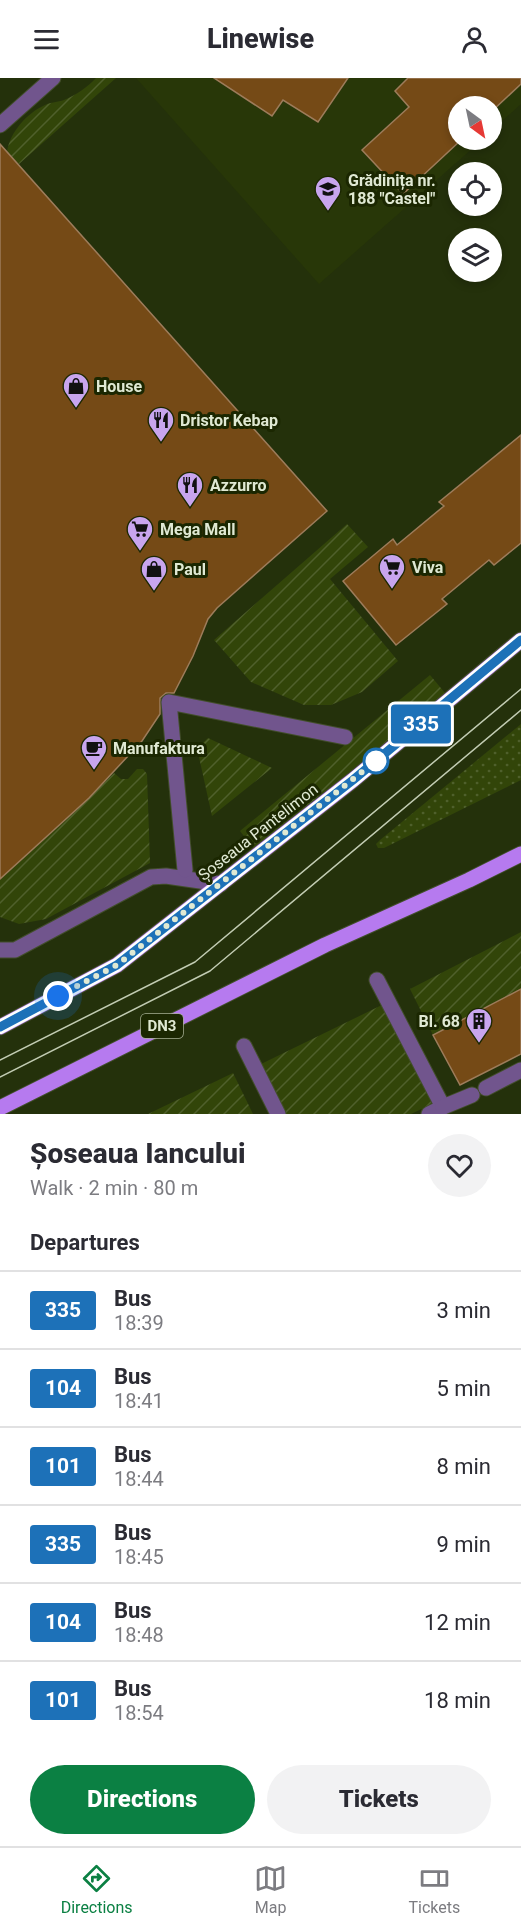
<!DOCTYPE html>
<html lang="en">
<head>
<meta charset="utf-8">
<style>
  :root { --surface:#fff; --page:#f2f2f3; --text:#2b2b33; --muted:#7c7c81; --line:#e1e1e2; --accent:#0b8043 }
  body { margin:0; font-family:Roboto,sans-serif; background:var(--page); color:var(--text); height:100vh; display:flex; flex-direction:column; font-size:22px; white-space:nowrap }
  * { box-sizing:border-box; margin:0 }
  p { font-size:20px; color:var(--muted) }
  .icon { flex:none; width:33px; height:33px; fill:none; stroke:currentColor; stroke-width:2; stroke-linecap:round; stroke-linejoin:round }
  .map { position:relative; height:1036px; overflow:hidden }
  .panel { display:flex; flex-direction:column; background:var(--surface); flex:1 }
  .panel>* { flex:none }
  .badge { padding:0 12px; border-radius:4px; font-size:21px; line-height:39px }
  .needle { width:39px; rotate:147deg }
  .controls { position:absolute; left:448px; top:18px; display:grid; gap:12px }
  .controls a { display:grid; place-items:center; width:54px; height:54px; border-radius:50%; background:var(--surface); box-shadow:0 3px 9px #0003; font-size:30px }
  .you { position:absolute; width:30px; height:30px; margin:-15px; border:4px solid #fff; border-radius:50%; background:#1a73e8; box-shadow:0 0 0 9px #1a73e833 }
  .map>.badge { position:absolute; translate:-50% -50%; box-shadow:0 0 0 3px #fff }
  h2 { padding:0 30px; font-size:22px; line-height:54px }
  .round { display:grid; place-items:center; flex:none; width:63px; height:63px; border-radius:32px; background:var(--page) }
  .overview { display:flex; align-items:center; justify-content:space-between; height:102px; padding:0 30px }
  h1 { font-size:28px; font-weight:800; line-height:45px }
  .cta { display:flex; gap:12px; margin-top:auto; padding:12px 30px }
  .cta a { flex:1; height:69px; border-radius:36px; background:var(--accent); color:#fff; font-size:24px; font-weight:800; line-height:69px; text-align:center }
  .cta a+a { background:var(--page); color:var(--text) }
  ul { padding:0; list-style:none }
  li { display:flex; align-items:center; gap:18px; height:78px; padding:0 30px; border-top:2px solid var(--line) }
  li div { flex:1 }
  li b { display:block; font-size:22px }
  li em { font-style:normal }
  li .badge { min-width:66px; font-weight:700; text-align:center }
  header { display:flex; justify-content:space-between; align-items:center; height:78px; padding:0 30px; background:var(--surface); font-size:27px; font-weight:800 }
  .tab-bar { display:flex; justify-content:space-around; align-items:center; height:84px; border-top:2px solid var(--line); background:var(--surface); font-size:16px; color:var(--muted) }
  .tab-bar a { display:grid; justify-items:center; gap:3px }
  .tab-bar .current { color:var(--accent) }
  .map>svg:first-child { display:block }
  .built { fill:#283708 }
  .grass { fill:url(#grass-dots) }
  .garden { fill:url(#garden-furrows) }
  .building { fill:#754a16; stroke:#9d7c5b; stroke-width:1.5 }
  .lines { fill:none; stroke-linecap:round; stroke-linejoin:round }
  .service-casing { stroke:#424e2b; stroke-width:17 }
  .pedestrian-casing { stroke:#424e2b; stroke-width:17 }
  .primary-casing { stroke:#424e2b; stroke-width:17 }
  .service { stroke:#71558d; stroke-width:15 }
  .pedestrian { stroke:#71558d; stroke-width:15 }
  .primary { stroke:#b67aef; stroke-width:15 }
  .tram { stroke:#c2ccb3; stroke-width:1.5 }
  .line-casing { stroke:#fff; stroke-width:14 }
  .line { stroke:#1d71b8; stroke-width:9 }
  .walk { stroke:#e0e9d3; stroke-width:6; stroke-dasharray:0 10.8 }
  .stop-dot { fill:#fff; stroke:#1d71b8; stroke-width:3 }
  .labels { text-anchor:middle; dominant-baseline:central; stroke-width:6; stroke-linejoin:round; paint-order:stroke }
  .shield { fill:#1b2701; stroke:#a5af94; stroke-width:1.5 }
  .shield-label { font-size:15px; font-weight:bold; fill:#e0e9d3 }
  .poi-label { font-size:16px; font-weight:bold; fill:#e0e9d3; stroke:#1b2701; text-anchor:start }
  .street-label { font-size:16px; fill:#e0e9d3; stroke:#1b2701 }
</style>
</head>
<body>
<header><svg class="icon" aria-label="menu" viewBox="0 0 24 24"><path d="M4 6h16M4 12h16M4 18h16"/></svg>Linewise<svg class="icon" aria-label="person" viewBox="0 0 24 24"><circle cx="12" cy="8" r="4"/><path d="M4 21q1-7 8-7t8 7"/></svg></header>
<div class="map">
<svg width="521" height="1036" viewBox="0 0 521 1036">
  <defs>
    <pattern id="grass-dots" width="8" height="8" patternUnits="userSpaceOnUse" patternTransform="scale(1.5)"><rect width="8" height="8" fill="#324509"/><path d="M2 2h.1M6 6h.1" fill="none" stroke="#4f602c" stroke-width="1.8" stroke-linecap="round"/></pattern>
    <pattern id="garden-furrows" width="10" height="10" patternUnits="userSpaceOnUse" patternTransform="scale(1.5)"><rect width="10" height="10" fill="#324509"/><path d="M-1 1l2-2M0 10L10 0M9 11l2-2" fill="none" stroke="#4f602c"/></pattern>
  </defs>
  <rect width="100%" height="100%" fill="#24310b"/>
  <!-- built -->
  <path class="built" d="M136,0h385v26l-29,26v-24h-33v34h23l-163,144z"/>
  <!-- grass -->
  <path class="grass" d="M521,646v56l-137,68h-6l-2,-4 4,-4z"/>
  <!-- garden -->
  <g class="garden">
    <path d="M96,0h20l-97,86 -12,-12c3,-20 20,-39 38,-47 6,-3 13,-3 19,-5 12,-5 24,-13 32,-22z"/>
    <path d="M347,446l21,23 -38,32 68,82 -36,31 -31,13h-27l-53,-23 -37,-42z"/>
    <path d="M430,597l15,18 -190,157 -15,-19z"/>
    <path d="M208,660l64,30 -60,48 -15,-68z"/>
    <path d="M137,691h6l4,5 3,89 -104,56 -27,5 -19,-7v-38l58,-52 56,-54 7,6h7z"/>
    <path d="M521,854v58l-88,45 -23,-46z"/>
    <path d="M384,926l48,100 -21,10h-127l-25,-49z"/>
    <path d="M233,995l20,41h-105z"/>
  </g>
  <!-- building -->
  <g class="building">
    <path d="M214,0h134l-30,44 -35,-22 -11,16z"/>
    <path d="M408,0h113v6l-29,27v-5h-33v34h2l-58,54 -41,-44 47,-43 -14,-16z"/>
    <path d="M0,66l327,367 -110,97 -9,11 -15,37 -19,37h-8l-6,5v16l-18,27 -53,57 -89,81z"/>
    <path d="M521,357v108l-27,22 -5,-5 -47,39 5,5 -51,41 -53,-64 50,-42 4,6 47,-39 -5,-4z"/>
    <path d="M521,911v65l-61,31 -27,-50z"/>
  </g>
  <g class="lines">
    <!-- service casing -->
    <g class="service-casing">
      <g id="service">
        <path d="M0,872h15l136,-73 15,-1 55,8"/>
        <path d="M377,902l66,127 -14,7"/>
        <path d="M244,968l34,68"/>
        <path d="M486,1010l35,-18"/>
        <path d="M443,1029l29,-12"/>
      </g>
    </g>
    <!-- pedestrian casing -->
    <g class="pedestrian-casing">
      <g id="pedestrian">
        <path d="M0,47l53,-47"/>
        <path d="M185,792l-16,-168 176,35"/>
      </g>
    </g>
    <!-- primary casing -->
    <g class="primary-casing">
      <g id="primary">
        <path d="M0,949l117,-62 236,-185 168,-140"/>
        <path d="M0,1030l325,-163 144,-65 52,-26"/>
      </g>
    </g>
    <!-- service -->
    <use href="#service" class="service"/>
    <!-- pedestrian -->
    <use href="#pedestrian" class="pedestrian"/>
    <!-- primary -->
    <use href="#primary" class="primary"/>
    <!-- tram -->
    <g class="tram">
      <path d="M0,982l195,-98 326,-273"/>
      <path d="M0,999l210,-106 311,-261"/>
    </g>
  </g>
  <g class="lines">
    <!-- line casing -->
    <g class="line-casing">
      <path id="line" d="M0,949l117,-62 236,-185 168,-140"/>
    </g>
    <!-- line -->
    <use href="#line" class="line"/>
    <!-- walk -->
    <path class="walk" d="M58,918l59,-31 259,-204"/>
  </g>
  <!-- icons -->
  <defs>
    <g id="school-pin" transform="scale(1.35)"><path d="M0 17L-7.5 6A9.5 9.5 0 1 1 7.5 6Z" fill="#c8a5ee" stroke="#1b2701"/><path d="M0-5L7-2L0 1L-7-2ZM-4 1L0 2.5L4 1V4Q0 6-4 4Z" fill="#111"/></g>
    <g id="shop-pin" transform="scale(1.35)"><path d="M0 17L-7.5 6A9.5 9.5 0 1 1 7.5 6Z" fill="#c8a5ee" stroke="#1b2701"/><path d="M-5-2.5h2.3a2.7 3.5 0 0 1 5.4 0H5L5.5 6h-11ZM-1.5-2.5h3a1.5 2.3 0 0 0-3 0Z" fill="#111"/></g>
    <g id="restaurant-pin" transform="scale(1.35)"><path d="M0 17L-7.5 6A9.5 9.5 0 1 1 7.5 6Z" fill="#c8a5ee" stroke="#1b2701"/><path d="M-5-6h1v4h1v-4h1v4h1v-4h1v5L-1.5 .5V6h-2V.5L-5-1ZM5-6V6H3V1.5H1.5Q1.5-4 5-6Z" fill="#111"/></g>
    <g id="supermarket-pin" transform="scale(1.35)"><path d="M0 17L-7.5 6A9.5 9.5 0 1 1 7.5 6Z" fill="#c8a5ee" stroke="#1b2701"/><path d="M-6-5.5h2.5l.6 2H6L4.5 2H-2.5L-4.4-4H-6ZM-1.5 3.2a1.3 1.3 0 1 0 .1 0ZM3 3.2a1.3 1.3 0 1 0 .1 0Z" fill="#111"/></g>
    <g id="cafe-pin" transform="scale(1.35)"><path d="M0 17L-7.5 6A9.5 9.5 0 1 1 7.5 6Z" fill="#c8a5ee" stroke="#1b2701"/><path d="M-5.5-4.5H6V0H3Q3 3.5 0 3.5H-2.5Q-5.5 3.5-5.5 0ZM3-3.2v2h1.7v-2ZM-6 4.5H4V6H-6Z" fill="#111"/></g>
    <g id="building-pin" transform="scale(1.35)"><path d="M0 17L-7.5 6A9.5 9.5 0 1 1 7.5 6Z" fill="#c8a5ee" stroke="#1b2701"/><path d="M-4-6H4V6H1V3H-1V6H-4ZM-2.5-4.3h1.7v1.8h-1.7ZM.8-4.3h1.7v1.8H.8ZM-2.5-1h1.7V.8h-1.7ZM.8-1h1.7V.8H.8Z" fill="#111"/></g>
  </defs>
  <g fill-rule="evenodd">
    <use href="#school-pin" x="328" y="111"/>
    <use href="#shop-pin" x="76" y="308"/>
    <use href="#restaurant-pin" x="161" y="342"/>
    <use href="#restaurant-pin" x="190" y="407"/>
    <use href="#supermarket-pin" x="140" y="451"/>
    <use href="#supermarket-pin" x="392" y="489"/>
    <use href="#shop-pin" x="154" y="491"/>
    <use href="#cafe-pin" x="94" y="670"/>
    <use href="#building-pin" x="479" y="943"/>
  </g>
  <!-- markers -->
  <circle class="stop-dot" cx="376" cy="683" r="12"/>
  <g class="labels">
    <!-- shield labels -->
    <rect class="shield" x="141" y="936" width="42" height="24" rx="4.5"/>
    <g class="shield-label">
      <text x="162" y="948">DN3</text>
    </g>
    <!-- poi labels -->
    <g class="poi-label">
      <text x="348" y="102">Grădinița nr.<tspan x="348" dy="18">188 "Castel"</tspan></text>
      <text x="96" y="308">House</text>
      <text x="180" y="342">Dristor Kebap</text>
      <text x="210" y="407">Azzurro</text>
      <text x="160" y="451">Mega Mall</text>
      <text x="412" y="489">Viva</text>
      <text x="174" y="491">Paul</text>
      <text x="113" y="670">Manufaktura</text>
      <text x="460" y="943" text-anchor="end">Bl. 68</text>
    </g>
    <!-- street labels -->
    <g class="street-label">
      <text transform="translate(258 754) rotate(-38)">Șoseaua Pantelimon</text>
    </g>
  </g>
</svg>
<div class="controls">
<a><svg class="needle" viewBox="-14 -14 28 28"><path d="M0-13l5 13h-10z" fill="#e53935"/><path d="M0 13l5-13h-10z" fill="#7c7c81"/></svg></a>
<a><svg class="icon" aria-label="locate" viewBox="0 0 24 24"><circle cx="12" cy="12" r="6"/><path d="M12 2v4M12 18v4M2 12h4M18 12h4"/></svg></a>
<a><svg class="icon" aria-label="layers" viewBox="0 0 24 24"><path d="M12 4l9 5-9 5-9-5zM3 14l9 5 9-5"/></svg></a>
</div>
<div class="you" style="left:58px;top:918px"></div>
<b class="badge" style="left:421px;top:646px;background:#1d71b8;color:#fff">335</b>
</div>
<section class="panel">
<div class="overview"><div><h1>Șoseaua Iancului</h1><p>Walk · 2 min · 80 m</p></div><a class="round"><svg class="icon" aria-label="heart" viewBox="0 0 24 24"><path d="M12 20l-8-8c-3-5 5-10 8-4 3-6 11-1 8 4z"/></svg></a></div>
<h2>Departures</h2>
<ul>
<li><span class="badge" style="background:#1d71b8;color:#fff">335</span><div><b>Bus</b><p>18:39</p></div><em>3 min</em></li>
<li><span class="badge" style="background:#1d71b8;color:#fff">104</span><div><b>Bus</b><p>18:41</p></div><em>5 min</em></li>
<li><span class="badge" style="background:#1d71b8;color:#fff">101</span><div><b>Bus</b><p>18:44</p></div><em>8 min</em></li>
<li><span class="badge" style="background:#1d71b8;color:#fff">335</span><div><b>Bus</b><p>18:45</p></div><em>9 min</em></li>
<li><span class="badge" style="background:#1d71b8;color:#fff">104</span><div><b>Bus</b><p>18:48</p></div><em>12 min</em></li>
<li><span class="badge" style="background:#1d71b8;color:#fff">101</span><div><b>Bus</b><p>18:54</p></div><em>18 min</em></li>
</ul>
<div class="cta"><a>Directions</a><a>Tickets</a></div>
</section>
<nav class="tab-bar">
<a class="current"><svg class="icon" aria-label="directions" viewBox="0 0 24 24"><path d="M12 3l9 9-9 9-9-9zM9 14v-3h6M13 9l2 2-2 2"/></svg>Directions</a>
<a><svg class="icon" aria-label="map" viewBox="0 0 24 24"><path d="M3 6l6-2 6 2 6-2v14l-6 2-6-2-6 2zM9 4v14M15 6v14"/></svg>Map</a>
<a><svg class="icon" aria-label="tickets" viewBox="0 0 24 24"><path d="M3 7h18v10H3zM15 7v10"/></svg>Tickets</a>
</nav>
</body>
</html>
